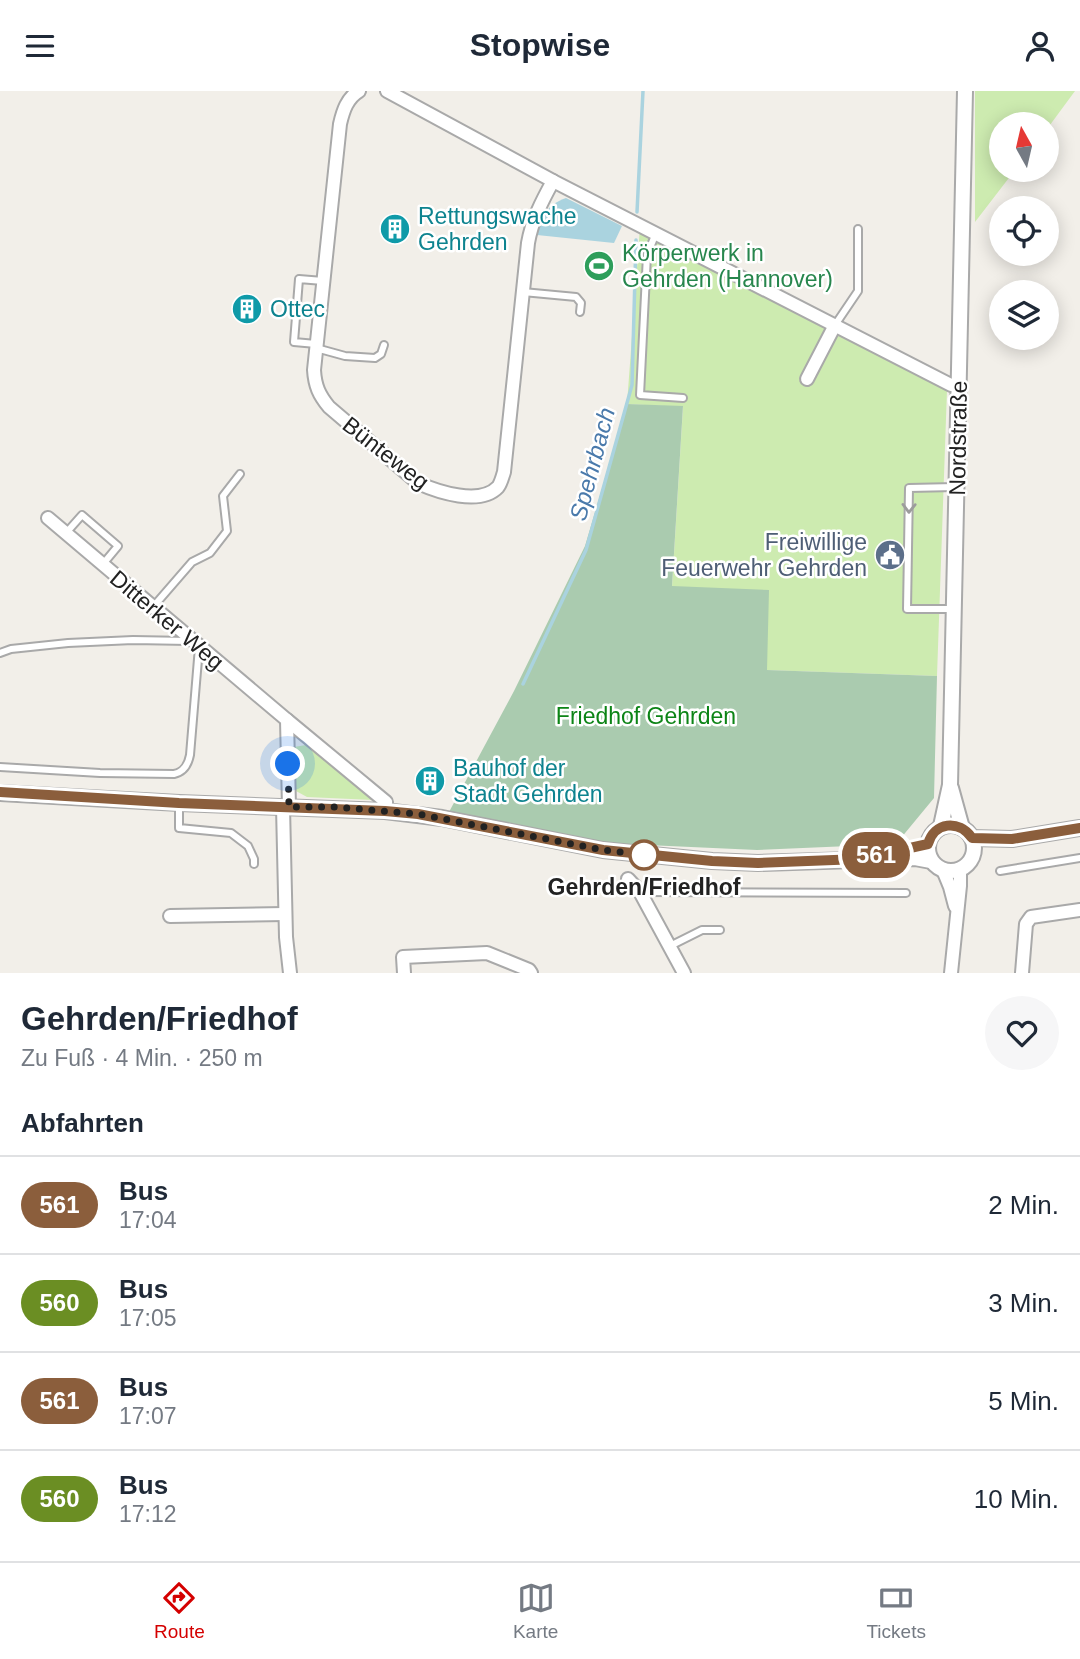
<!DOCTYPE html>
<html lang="de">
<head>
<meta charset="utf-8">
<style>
  :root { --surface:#fff; --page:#f6f6f7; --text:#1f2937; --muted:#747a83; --line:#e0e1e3; --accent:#d40000 }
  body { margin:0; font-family:Arial,sans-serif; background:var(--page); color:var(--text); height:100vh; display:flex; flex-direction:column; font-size:26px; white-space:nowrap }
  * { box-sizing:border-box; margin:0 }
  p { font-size:23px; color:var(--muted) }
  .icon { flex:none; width:38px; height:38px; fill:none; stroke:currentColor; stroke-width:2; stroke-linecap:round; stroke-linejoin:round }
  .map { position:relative; height:882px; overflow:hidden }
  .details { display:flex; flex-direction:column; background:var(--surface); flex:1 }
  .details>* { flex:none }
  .badge { padding:0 14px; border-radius:23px; font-size:24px; line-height:46px }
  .needle { width:46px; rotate:352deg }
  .buttons { position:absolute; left:989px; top:21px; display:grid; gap:14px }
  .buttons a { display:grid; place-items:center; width:70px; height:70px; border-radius:50%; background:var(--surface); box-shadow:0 4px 18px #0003; font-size:35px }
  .you { position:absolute; width:35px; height:35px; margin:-18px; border:5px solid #fff; border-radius:50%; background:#1a73e8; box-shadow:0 0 0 10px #1a73e833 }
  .map>.badge { position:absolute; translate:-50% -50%; box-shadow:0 0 0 4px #fff }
  h2 { padding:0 21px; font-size:26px; line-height:63px }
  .round { display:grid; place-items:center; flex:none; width:74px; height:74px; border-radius:37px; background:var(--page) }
  .summary { display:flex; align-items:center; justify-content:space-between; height:119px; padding:0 21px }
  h1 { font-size:33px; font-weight:700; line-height:52px }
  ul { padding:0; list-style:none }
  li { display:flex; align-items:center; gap:21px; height:98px; padding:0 21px; border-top:2px solid var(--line) }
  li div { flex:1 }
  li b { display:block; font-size:26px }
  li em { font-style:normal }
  li .badge { min-width:77px; font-weight:700; text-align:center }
  header { display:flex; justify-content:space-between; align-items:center; height:91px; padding:0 21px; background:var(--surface); font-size:32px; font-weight:700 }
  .tab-bar { display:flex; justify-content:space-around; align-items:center; height:98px; border-top:2px solid var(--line); background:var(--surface); font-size:19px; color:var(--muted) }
  .tab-bar a { display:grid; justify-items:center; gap:4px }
  .tab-bar .active { color:var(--accent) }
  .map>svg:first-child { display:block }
  .grass { fill:#cdebb0 }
  .cemetery { fill:#aacbaf }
  .water { fill:#aad3df }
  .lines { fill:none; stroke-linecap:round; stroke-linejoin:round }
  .stream { stroke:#aad3df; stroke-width:3.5 }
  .service-casing { stroke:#a9a9a9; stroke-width:10 }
  .minor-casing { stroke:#a9a9a9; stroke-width:16 }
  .tertiary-casing { stroke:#a9a9a9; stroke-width:18 }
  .service { stroke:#fff; stroke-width:6 }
  .minor { stroke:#fff; stroke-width:12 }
  .tertiary { stroke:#fff; stroke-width:14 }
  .oneway { stroke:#9c9c9c }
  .line-casing { stroke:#fff; stroke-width:16 }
  .line { stroke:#8b5e3c; stroke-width:10 }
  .walk { stroke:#222; stroke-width:7; stroke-dasharray:0 12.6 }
  .stop-dot { fill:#fff; stroke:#8b5e3c; stroke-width:3.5 }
  .labels { text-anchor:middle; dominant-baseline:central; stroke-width:5; stroke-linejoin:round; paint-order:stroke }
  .culture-label { font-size:23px; fill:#0d838f; stroke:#fff; text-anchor:start }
  .leisure-label { font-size:23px; fill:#27864d; stroke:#fff; text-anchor:start }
  .street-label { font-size:23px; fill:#222; stroke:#fff }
  .service-label { font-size:23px; fill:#4e5e75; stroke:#fff; text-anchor:end }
  .park-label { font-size:23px; fill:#0c8416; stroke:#fff }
  .stop-label { font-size:23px; font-weight:bold; fill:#222; stroke:#fff }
  .water-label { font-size:24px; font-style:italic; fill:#4a7aab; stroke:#fff }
</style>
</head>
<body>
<header><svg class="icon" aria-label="menu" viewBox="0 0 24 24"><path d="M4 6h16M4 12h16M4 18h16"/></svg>Stopwise<svg class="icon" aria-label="person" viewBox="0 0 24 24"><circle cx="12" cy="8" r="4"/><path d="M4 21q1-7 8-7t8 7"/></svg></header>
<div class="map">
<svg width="1080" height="882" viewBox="0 0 1080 882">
  <rect width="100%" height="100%" fill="#f2efe9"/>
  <!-- grass -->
  <g class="grass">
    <path d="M975,0h100l-28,38 -1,-5h-45v46h14l-40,52z"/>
    <path d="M640,136l307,163 -10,286 -171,-6 -94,-83 11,-180 -56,-3z"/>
    <path d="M306,654l67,55 -66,-3 -11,-6 -2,-44z"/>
  </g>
  <!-- cemetery -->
  <path class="cemetery" d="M627,313l56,2 -11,180 97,4 -2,80 170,6 -3,122 -38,46 -139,6 -154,-7 -154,-31 65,-121 71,-145z"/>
  <!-- water -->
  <path class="water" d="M566,107l56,28 -8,17 -77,-8c5,-20 10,-30 29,-37z"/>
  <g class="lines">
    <!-- stream -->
    <g class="stream">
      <path d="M637,121l6,-121"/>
      <path d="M523,593l63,-134 46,-165 4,-145"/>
    </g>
    <!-- service casing -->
    <g class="service-casing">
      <g id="service">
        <path d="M656,142l-9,22 -7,140 43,3"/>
        <path d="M523,201l53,5 5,6 -1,9"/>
        <path d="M835,234l23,-34v-62"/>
        <path d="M316,253l-22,-2 5,-63 24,2"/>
        <path d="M316,257l29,8 30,2 6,-4 3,-9"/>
        <path d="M66,442l16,-18 36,31 -15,18"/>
        <path d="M153,516l39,-45 18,-9 17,-22 -4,-35 17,-22"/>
        <path d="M953,518h-46l2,-121 46,-1"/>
        <path d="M0,562l11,-4 57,-6 65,-3 56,1"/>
        <path d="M0,676l100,6 74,1c10,-2 14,-9 16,-19l9,-108"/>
        <path d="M179,714v23l52,5 17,13 6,13v5"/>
        <path d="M1000,780l80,-13"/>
        <path d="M642,801l264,1"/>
        <path d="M670,855l32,-16h18"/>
      </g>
    </g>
    <!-- minor casing -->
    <g class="minor-casing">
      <g id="minor">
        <path d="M359,0c-12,7 -16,20 -19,33l-26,246c1,16 5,25 15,37l89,76c20,9 62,23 80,4 3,-4 4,-9 6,-15l24,-229c4,-23 14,-42 25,-62"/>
        <path d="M387,0l166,90 398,204h8"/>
        <path d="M807,288l28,-54"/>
        <path d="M48,427l239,202 2,87"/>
        <path d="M287,629l99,82 -1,9"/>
        <path d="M283,716l3,130 4,36"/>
        <path d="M943,779l7,17 5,19"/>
        <path d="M628,788l12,13 44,81"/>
        <path d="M170,825l115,-2"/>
        <path d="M404,882l-1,-16 84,-4 42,17 2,3"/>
        <path d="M951,882l9,-87v-17"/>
        <path d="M1022,882l4,-49 5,-7 49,-7"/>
      </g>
    </g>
    <!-- tertiary casing -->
    <g class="tertiary-casing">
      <g id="tertiary">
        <path d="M951,697l11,40"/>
        <path d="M0,702l179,10 206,8 57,7 161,32 109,11 46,2 157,-5 16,3"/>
        <circle cx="951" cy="757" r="23"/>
        <path d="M941,735l9,-41 15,-694"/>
        <path d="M972,747l40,1 68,-11"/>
      </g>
    </g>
    <!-- service -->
    <use href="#service" class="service"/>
    <!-- minor -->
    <use href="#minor" class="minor"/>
    <!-- tertiary -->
    <use href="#tertiary" class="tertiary"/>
  </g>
  <!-- one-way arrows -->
  <defs><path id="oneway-chevron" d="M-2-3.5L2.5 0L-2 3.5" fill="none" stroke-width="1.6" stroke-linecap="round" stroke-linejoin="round" transform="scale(1.75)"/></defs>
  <use class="oneway" href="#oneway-chevron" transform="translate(909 417) rotate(91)"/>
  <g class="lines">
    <!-- line casing -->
    <g class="line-casing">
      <path id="line" d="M0,701l179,11 206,8 33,3 185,36 109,11 46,2 102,-4 68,-15c6,-22 31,-25 44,-6l40,1 68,-11"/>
    </g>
    <!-- line -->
    <use href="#line" class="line"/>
    <!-- walk -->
    <path class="walk" d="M288,673l1,43h45l84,7 185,36 41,5"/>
  </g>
  <!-- icons -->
  <defs>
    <g id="building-disc" transform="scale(1.575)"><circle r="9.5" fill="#0f9aa8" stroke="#fff"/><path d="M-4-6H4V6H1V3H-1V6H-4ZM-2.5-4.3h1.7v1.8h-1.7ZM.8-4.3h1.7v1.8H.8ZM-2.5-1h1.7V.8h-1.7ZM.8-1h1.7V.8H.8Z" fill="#fff"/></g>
    <g id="stadium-disc" transform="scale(1.575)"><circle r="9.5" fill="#2e9e5b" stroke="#fff"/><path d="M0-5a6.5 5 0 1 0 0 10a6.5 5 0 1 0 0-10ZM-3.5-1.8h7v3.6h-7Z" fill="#fff"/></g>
    <g id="civic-disc" transform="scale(1.575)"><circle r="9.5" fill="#5c6f8a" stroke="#fff"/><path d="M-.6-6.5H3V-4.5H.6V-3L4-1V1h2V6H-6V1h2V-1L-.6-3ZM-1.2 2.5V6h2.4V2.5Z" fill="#fff"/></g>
  </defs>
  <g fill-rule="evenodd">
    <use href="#building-disc" x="395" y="138"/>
    <use href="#stadium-disc" x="599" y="175"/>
    <use href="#building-disc" x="247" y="218"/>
    <use href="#civic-disc" x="890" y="464"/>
    <use href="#building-disc" x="430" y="690"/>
  </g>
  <!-- markers -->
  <circle class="stop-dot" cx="644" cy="764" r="14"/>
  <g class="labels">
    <!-- culture labels -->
    <g class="culture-label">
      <text x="418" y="125">Rettungswache<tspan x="418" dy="26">Gehrden</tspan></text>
      <text x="270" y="218">Ottec</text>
      <text x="453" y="677">Bauhof der<tspan x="453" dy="26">Stadt Gehrden</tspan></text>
    </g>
    <!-- leisure labels -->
    <g class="leisure-label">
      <text x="622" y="162">Körperwerk in<tspan x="622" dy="26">Gehrden (Hannover)</tspan></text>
    </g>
    <!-- street labels -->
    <g class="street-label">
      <text transform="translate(958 347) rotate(-89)">Nordstraße</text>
      <text transform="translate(386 362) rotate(38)">Bünteweg</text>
      <text transform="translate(167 529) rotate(40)">Ditterker Weg</text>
    </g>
    <!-- service labels -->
    <g class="service-label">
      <text x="867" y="451">Freiwillige<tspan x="867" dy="26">Feuerwehr Gehrden</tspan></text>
    </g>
    <!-- park labels -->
    <g class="park-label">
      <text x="646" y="625">Friedhof Gehrden</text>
    </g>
    <!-- stop labels -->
    <g class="stop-label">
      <text x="644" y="796">Gehrden/Friedhof</text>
    </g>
    <!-- water labels -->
    <g class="water-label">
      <text transform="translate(592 373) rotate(-75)">Spehrbach</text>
    </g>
  </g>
</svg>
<div class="buttons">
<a><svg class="needle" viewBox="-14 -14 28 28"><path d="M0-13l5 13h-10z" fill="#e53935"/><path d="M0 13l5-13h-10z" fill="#747a83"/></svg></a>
<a><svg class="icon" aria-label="locate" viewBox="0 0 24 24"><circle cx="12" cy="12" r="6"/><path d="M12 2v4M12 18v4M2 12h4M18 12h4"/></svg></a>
<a><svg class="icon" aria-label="layers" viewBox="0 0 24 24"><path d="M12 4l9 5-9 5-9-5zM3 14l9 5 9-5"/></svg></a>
</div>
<div class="you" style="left:288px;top:673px"></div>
<b class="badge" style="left:876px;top:764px;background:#8b5e3c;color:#fff">561</b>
</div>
<section class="details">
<div class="summary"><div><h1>Gehrden/Friedhof</h1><p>Zu Fuß · 4 Min. · 250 m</p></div><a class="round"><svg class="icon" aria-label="heart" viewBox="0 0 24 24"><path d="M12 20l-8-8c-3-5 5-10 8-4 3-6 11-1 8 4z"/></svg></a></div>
<h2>Abfahrten</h2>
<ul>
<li><span class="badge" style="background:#8b5e3c;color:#fff">561</span><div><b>Bus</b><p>17:04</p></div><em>2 Min.</em></li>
<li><span class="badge" style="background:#6b8e23;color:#fff">560</span><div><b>Bus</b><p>17:05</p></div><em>3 Min.</em></li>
<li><span class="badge" style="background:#8b5e3c;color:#fff">561</span><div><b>Bus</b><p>17:07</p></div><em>5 Min.</em></li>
<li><span class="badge" style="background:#6b8e23;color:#fff">560</span><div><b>Bus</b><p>17:12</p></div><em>10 Min.</em></li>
</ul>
</section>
<nav class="tab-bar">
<a class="active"><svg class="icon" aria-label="directions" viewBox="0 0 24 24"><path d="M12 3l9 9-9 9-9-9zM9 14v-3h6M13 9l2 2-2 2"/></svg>Route</a>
<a><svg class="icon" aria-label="map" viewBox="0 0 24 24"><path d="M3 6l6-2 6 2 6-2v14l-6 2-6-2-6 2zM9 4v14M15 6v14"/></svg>Karte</a>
<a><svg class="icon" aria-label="tickets" viewBox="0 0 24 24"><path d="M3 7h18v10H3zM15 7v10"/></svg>Tickets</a>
</nav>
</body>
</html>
